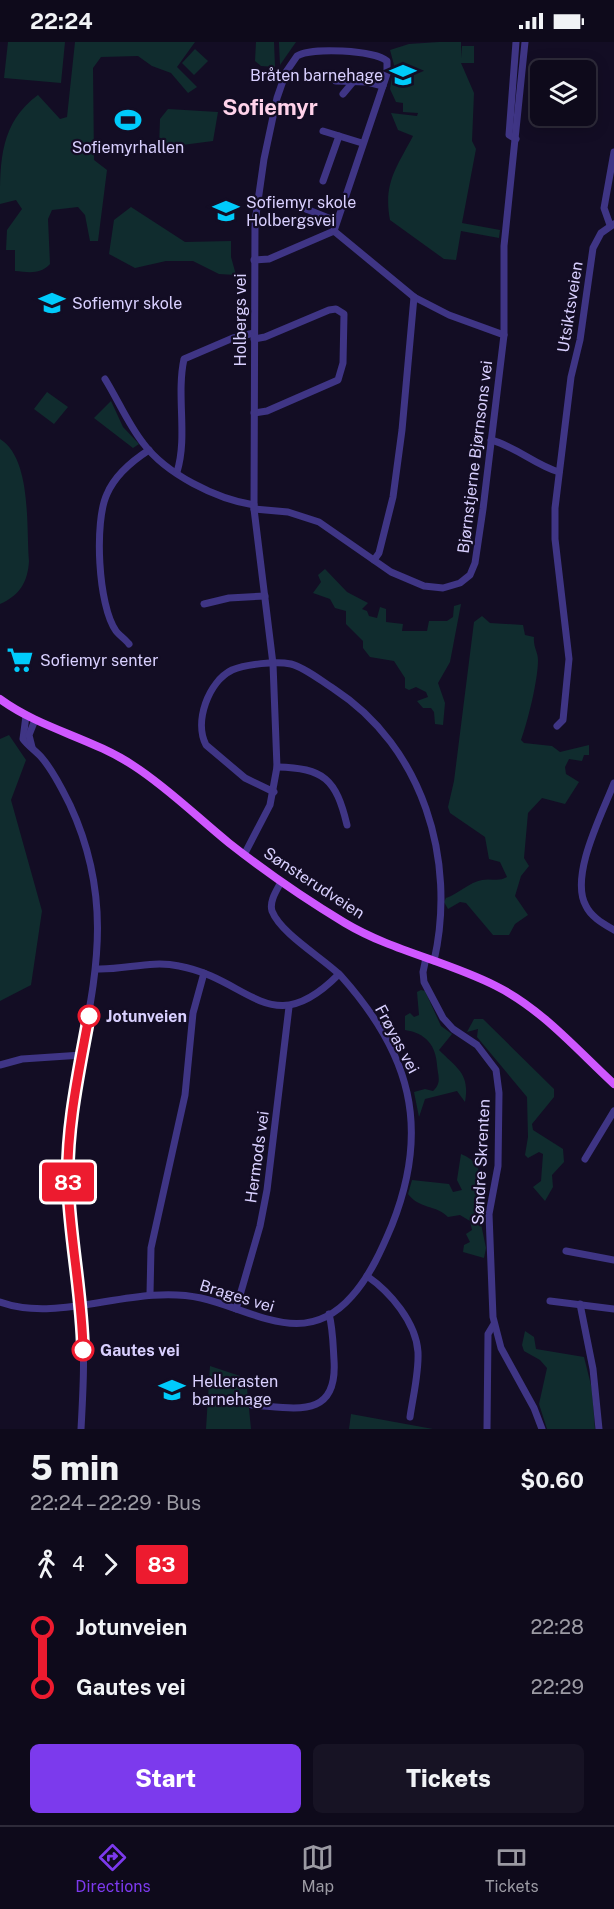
<!DOCTYPE html>
<html lang="en">
<head>
<meta charset="utf-8">
<style>
  :root { --surface:#0e0a1b; --page:#171324; --text:#f1f3f6; --muted:#9b9aa3; --line:#2e2b3a; --accent:#7c3aed }
  body { margin:0; font-family:"Public Sans",sans-serif; background:var(--page); color:var(--text); height:100vh; display:flex; flex-direction:column; font-size:22px; white-space:nowrap }
  * { box-sizing:border-box; margin:0 }
  p { font-size:20px; color:var(--muted) }
  .icon { flex:none; width:33px; height:33px; fill:none; stroke:currentColor; stroke-width:2; stroke-linecap:round; stroke-linejoin:round }
  .map { position:relative; height:1387px; overflow:hidden }
  .side { display:flex; flex-direction:column; background:var(--surface); flex:1 }
  .side>* { flex:none }
  .badge { padding:0 12px; border-radius:4px; font-size:21px; line-height:39px }
  .tools { position:absolute; left:530px; top:18px; display:grid; gap:12px }
  .tools a { display:grid; place-items:center; width:66px; height:66px; border-radius:9px; background:var(--surface); box-shadow:0 3px 15px #0003,0 0 0 2px var(--line); font-size:30px }
  .map>.badge { position:absolute; translate:-50% -50%; box-shadow:0 0 0 3px #fff }
  .legs { display:flex; align-items:center; gap:9px; height:66px; padding:0 30px; font-size:20px }
  .legs p { margin-inline-start:auto }
  .summary { display:flex; align-items:center; justify-content:space-between; height:102px; padding:0 30px }
  h1 { font-size:33px; font-weight:800; line-height:45px }
  .primary-button { display:flex; gap:12px; margin-top:auto; padding:12px 30px }
  .primary-button a { flex:1; height:69px; border-radius:9px; background:var(--accent); color:#fff; font-size:24px; font-weight:800; line-height:69px; text-align:center }
  .primary-button a+a { background:var(--page); color:var(--text) }
  ul { padding:0 30px; list-style:none }
  li { display:flex; align-items:center; gap:21px; height:60px; font-size:22px }
  li i { display:grid; place-items:center; width:9px; height:100%; margin:0 8px; background:currentColor }
  li i::after { content:''; width:15px; height:15px; margin:-8px; border:4px solid; border-radius:50%; background:var(--surface) }
  li p { margin-inline-start:auto }
  li:first-child i { background:linear-gradient(#0000 50%,currentColor 0) }
  li:last-child i { background:linear-gradient(currentColor 50%,#0000 0) }
  .status { display:flex; justify-content:space-between; align-items:center; height:42px; padding:0 30px; background:var(--surface); direction:ltr }
  .status svg { height:16px; fill:currentColor }
  .tabs { display:flex; justify-content:space-around; align-items:center; height:84px; border-top:2px solid var(--line); background:var(--surface); font-size:16px; color:var(--muted) }
  .tabs a { display:grid; justify-items:center; gap:3px }
  .tabs .active { color:var(--accent) }
  .map>svg:first-child { display:block }
  .green { fill:#102c2e }
  .lines { fill:none; stroke-linecap:round; stroke-linejoin:round }
  .minor { stroke:#3f3585; stroke-width:7 }
  .major { stroke:#cf57ff; stroke-width:8 }
  .line-1-casing { stroke:#fff; stroke-width:14 }
  .line-1 { stroke:#ed1b2f; stroke-width:9 }
  .stop-1-dot { fill:#fff; stroke:#ed1b2f; stroke-width:3 }
  .labels { text-anchor:middle; dominant-baseline:central; stroke-width:4.5; stroke-linejoin:round; paint-order:stroke }
  .poi-label { font-size:16px; fill:#d9d0ff; stroke:#130d24; text-anchor:start }
  .street-label { font-size:16px; fill:#d9d0ff; stroke:#130d24 }
  .stop-label { font-size:16px; font-weight:bold; fill:#d9d0ff; stroke:#130d24; text-anchor:start }
  .district-label { font-size:22px; font-weight:bold; fill:#ffd2ea; stroke:#130d24 }
</style>
</head>
<body>
<div class="status"><b>22:24</b><svg viewBox="0 0 49 12"><path d="M0 12V9h3v3zM5 12V6h3v6zM10 12V3h3v9zM15 12V0h3v12zM26 1h20v11H26zM47 4h2v5h-2z"/></svg></div>
<div class="map">
<svg width="614" height="1387" viewBox="0 0 614 1387">
  <rect width="100%" height="100%" fill="#130d24"/>
  <!-- green -->
  <g class="green">
    <path d="M8,0h57l-4,41 -57,-5z"/>
    <path d="M75,0h120l-18,25 20,20 -9,6 -17,-20 -19,-7 -14,-10 -37,1 -8,11 1,92 13,10 -9,71h-8l-5,-26 -7,-8 -26,3 -4,9 2,45c-10,11 -22,8 -35,7v-21h-9l1,-20 15,-21 -6,-9 -16,4c0,-43 0,-81 38,-109l22,24 7,-2z"/>
    <path d="M256,0h18l1,25 -14,-1 -6,-5z"/>
    <path d="M279,0h17l-16,23 -1,-21z"/>
    <path d="M439,0h22v16l1,-12h12v17h-13l13,30 -2,48 4,8 -14,74 38,7 -1,8 -38,-7 -5,29 -12,-1 -54,-39c-7,-37 7,-53 23,-84l-15,-6 -7,-17 26,3 1,-3 -15,-1v-9l-7,-1 -6,-13 4,-24 -4,-15 19,-6z"/>
    <path d="M195,7l13,12 -14,14 -12,-12z"/>
    <path d="M168,67l50,3 -5,29 -54,7 1,-29z"/>
    <path d="M131,165l54,35 46,-1v16l5,18 -17,-1 -26,-13h-27l-31,7 -26,-14 5,-34z"/>
    <path d="M47,350l21,15 -14,17 -20,-15z"/>
    <path d="M111,359l12,26 16,17 -6,4 -39,-30z"/>
    <path d="M0,397c32,20 26,88 29,122 -1,21 -10,35 -29,43z"/>
    <path d="M325,527l22,23 21,11 -6,6 5,2 2,5 8,2 3,-11 6,2v13l17,2 -1,7h25l2,-10h18l6,-4 1,-11 7,-2 -11,58 -12,21 7,20 -2,22 -8,-1 -1,-12 -3,-4h-8l-6,-7 11,-4 -2,-5 -10,-5 -7,3 -4,-2v-10l-11,-17 -24,-4 -7,-9v-7l-17,-17v-13l-11,-3 -5,-9 -17,-6 8,-11 -3,-7z"/>
    <path d="M482,574l8,7 33,2 2,10 9,2c-1,10 4,15 4,23 0,20 -10,61 -17,80l3,3 28,3 8,6 29,-7v10h-5l-2,6 -13,-2 -4,8 1,7 13,8 -14,22 -23,-6 -14,15 -4,45 5,8 -8,10 -6,20 13,19 -13,9 -6,11h-16l-27,-32 -6,-1 -12,7 -4,-7 2,-4c12,-4 24,-16 36,-18 9,-2 17,2 25,-3l-7,-15 -11,-3 -4,-22 -35,-24 -2,-6 6,-26 20,-159z"/>
    <path d="M9,693l17,25 -15,40 31,111 -11,74 -31,16v-262z"/>
    <path d="M421,948l4,1 16,35 11,8 -13,16c19,19 31,24 26,52l-8,-11 -32,8 -6,18 -5,-25 11,-3 8,2c9,-9 5,-14 4,-26 -1,-19 -11,-32 -32,-35v-14l5,-3 4,4 5,-2 -2,-23z"/>
    <path d="M474,977h9l71,70v8l-22,27 1,6 30,19 1,13 -12,13 1,12 -8,14 -12,-14 8,-6 2,-27 -4,-2 -11,6 -3,-3 3,-18 -1,-40 -50,-60 1,-8 -11,3z"/>
    <path d="M461,1112c15,6 24,18 14,34l7,7 -2,24 6,29 -2,10 -21,-6 1,-7 6,-3 -4,-8 6,-4 -2,-9 -10,-6 -12,2c-11,-12 -29,-8 -40,-23l4,-14 37,4 4,8 9,-2 -5,-10z"/>
    <path d="M525,1289l9,6 2,12 48,8 8,32 3,40h-48l-8,-25 8,-36 -7,-8 -16,-9 -2,-6z"/>
    <path d="M210,1324l36,12 5,51h-45z"/>
    <path d="M351,1372l82,15h-84z"/>
  </g>
  <g class="lines">
    <!-- minor -->
    <g class="minor">
      <path d="M516,0l-7,93 7,4"/>
      <path d="M336,39l31,1 16,4"/>
      <path d="M343,52l10,-12"/>
      <path d="M323,89l39,12"/>
      <path d="M323,139l16,-45"/>
      <path d="M306,167l30,12"/>
      <path d="M610,183l-6,-17 10,-56"/>
      <path d="M254,218l15,-1 65,-28 80,66 35,18 55,20"/>
      <path d="M254,297l11,-2 64,-27 7,-1 8,5 -1,49 -5,17 -71,31 -13,2"/>
      <path d="M105,337c13,21 23,45 38,64 23,31 73,56 111,62"/>
      <path d="M491,398c26,7 44,25 68,32"/>
      <path d="M177,430c11,-36 -1,-76 7,-113l49,-21 21,-5"/>
      <path d="M254,467l34,3 31,10 72,50 33,14 19,2 17,-5 10,-8 5,-12 8,-54 21,-174v-89l21,-204"/>
      <path d="M374,518l5,-7 14,-56 9,-67 12,-133"/>
      <path d="M204,562l25,-6 36,-2"/>
      <path d="M129,602c-4,-5 -10,-9 -13,-13 -18,-25 -22,-110 -9,-137 8,-19 25,-33 42,-44"/>
      <path d="M26,674l-3,23c5,7 13,12 19,19 12,14 20,31 28,47 63,136 -2,232 -2,366 0,50 10,99 14,149 3,36 1,73 -1,109"/>
      <path d="M557,684l6,-6 6,-61 -14,-120v-31l16,-131 9,-37 13,-92 8,-15 13,-9"/>
      <path d="M32,705l-3,-12 6,-15"/>
      <path d="M277,725c47,1 59,12 70,58"/>
      <path d="M614,741c-11,29 -45,93 -28,123 5,11 18,18 28,24"/>
      <path d="M274,750l-29,-14 -39,-33c-12,-23 2,-63 26,-75 14,-6 44,-9 59,-6 15,4 30,17 43,25 89,58 123,171 100,272"/>
      <path d="M244,813l26,-50 7,-38 -4,-103 -19,-155 1,-287 9,-63 13,-61 9,-26 11,-16c14,-9 77,-6 90,5v13l-53,157"/>
      <path d="M426,916l-3,14 1,10 19,36 10,11 24,16 19,25 3,23 -1,73 -9,48 4,103 8,31 33,60 8,21"/>
      <path d="M97,927c28,1 54,-9 82,-3 71,13 92,77 160,8"/>
      <path d="M0,1023l22,-6 60,-4"/>
      <path d="M585,1117l29,-48"/>
      <path d="M566,1209l48,9"/>
      <path d="M367,1234c23,16 49,46 51,76 1,21 -5,44 -8,65"/>
      <path d="M150,1252l1,-46 34,-153 8,-82 11,-40"/>
      <path d="M550,1259l64,8"/>
      <path d="M0,1260c61,22 135,-19 201,-4 53,12 104,52 151,-2 18,-20 30,-47 40,-71 39,-98 18,-172 -51,-249 -18,-18 -60,-42 -69,-65 -3,-10 5,-21 9,-29"/>
      <path d="M580,1262l13,65 6,60"/>
      <path d="M236,1267l24,-83 7,-36 22,-183"/>
      <path d="M252,1363c43,3 86,15 82,-45 -1,-15 -1,-31 -5,-46"/>
      <path d="M487,1387l1,-95 6,-10"/>
    </g>
    <!-- major -->
    <path class="major" d="M0,657c41,30 92,39 134,67 34,22 63,51 95,77 37,29 76,56 116,80 47,28 102,38 151,63 46,23 81,64 118,98"/>
  </g>
  <g class="lines">
    <!-- line-1 casing -->
    <g class="line-1-casing">
      <path id="line-1" d="M83,1308c-1,-56 -13,-110 -15,-165 -2,-57 11,-114 21,-169"/>
    </g>
    <!-- line-1 -->
    <use href="#line-1" class="line-1"/>
  </g>
  <!-- icons -->
  <defs>
    <g id="school-bare" transform="scale(2.07)"><path d="M0-5L7-2L0 1L-7-2ZM-4 1L0 2.5L4 1V4Q0 6-4 4Z" fill="#00cbfb" stroke="#130d24" stroke-width="2.5" paint-order="stroke"/></g>
    <g id="stadium-bare" transform="scale(2.07)"><path d="M0-5a6.5 5 0 1 0 0 10a6.5 5 0 1 0 0-10ZM-3.5-1.8h7v3.6h-7Z" fill="#00cbfb" stroke="#130d24" stroke-width="2.5" paint-order="stroke"/></g>
    <g id="supermarket-bare" transform="scale(2.07)"><path d="M-6-5.5h2.5l.6 2H6L4.5 2H-2.5L-4.4-4H-6ZM-1.5 3.2a1.3 1.3 0 1 0 .1 0ZM3 3.2a1.3 1.3 0 1 0 .1 0Z" fill="#00cbfb" stroke="#130d24" stroke-width="2.5" paint-order="stroke"/></g>
  </defs>
  <g fill-rule="evenodd">
    <use href="#school-bare" x="403" y="33"/>
    <use href="#stadium-bare" x="128" y="78"/>
    <use href="#school-bare" x="226" y="169"/>
    <use href="#school-bare" x="52" y="261"/>
    <use href="#supermarket-bare" x="20" y="618"/>
    <use href="#school-bare" x="172" y="1348"/>
  </g>
  <!-- markers -->
  <g class="stop-1-dot">
    <circle cx="89" cy="974" r="10"/>
    <circle cx="83" cy="1308" r="10"/>
  </g>
  <g class="labels">
    <!-- poi labels -->
    <g class="poi-label">
      <text x="383" y="33" text-anchor="end">Bråten barnehage</text>
      <text x="128" y="105" text-anchor="middle">Sofiemyrhallen</text>
      <text x="246" y="160">Sofiemyr skole<tspan x="246" dy="18">Holbergsvei</tspan></text>
      <text x="72" y="261">Sofiemyr skole</text>
      <text x="40" y="618">Sofiemyr senter</text>
      <text x="192" y="1339">Hellerasten<tspan x="192" dy="18">barnehage</tspan></text>
    </g>
    <!-- street labels -->
    <g class="street-label">
      <text transform="translate(570 265) rotate(-81)">Utsiktsveien</text>
      <text transform="translate(240 278) rotate(-90)">Holbergs vei</text>
      <text transform="translate(475 415) rotate(-83)">Bjørnstjerne Bjørnsons vei</text>
      <text transform="translate(314 841) rotate(33)">Sønsterudveien</text>
      <text transform="translate(397 997) rotate(62)">Frøyas vei</text>
      <text transform="translate(257 1115) rotate(-82)">Hermods vei</text>
      <text transform="translate(481 1120) rotate(-87)">Søndre Skrenten</text>
      <text transform="translate(237 1254) rotate(17)">Brages vei</text>
    </g>
    <!-- stop labels -->
    <g class="stop-label">
      <text x="106" y="974">Jotunveien</text>
      <text x="100" y="1308">Gautes vei</text>
    </g>
    <!-- district labels -->
    <g class="district-label">
      <text x="270" y="65">Sofiemyr</text>
    </g>
  </g>
</svg>
<div class="tools">
<a><svg class="icon" aria-label="layers" viewBox="0 0 24 24"><path d="M12 4l9 5-9 5-9-5zM3 14l9 5 9-5"/></svg></a>
</div>
<b class="badge" style="left:68px;top:1140px;background:#ed1b2f;color:#fff">83</b>
</div>
<section class="side">
<div class="summary"><div><h1>5 min</h1><p>22:24 – 22:29 · Bus</p></div><b>$0.60</b></div>
<div class="legs"><svg class="icon" aria-label="walk" viewBox="0 0 24 24"><circle cx="13" cy="4" r="2"/><path d="M13 8l-2 6 4 7M11 14l-3 7M7 12l3-4h3l4 4"/></svg>4<svg class="icon" aria-label="forward" viewBox="0 0 24 24"><path d="M9 5l7 7-7 7"/></svg><b class="badge" style="background:#ed1b2f;color:#fff">83</b></div>
<ul>
<li><i style="color:#ed1b2f"></i><b>Jotunveien</b><p>22:28</p></li>
<li><i style="color:#ed1b2f"></i><b>Gautes vei</b><p>22:29</p></li>
</ul>
<div class="primary-button"><a>Start</a><a>Tickets</a></div>
</section>
<nav class="tabs">
<a class="active"><svg class="icon" aria-label="directions" viewBox="0 0 24 24"><path d="M12 3l9 9-9 9-9-9zM9 14v-3h6M13 9l2 2-2 2"/></svg>Directions</a>
<a><svg class="icon" aria-label="map" viewBox="0 0 24 24"><path d="M3 6l6-2 6 2 6-2v14l-6 2-6-2-6 2zM9 4v14M15 6v14"/></svg>Map</a>
<a><svg class="icon" aria-label="tickets" viewBox="0 0 24 24"><path d="M3 7h18v10H3zM15 7v10"/></svg>Tickets</a>
</nav>
</body>
</html>
